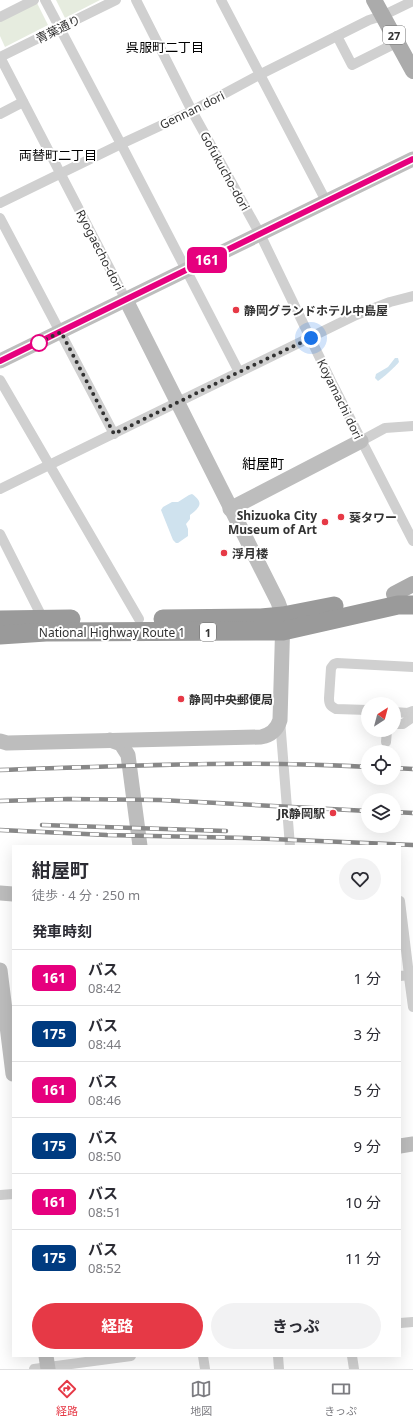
<!DOCTYPE html>
<html lang="ja">
<head>
<meta charset="utf-8">
<style>
  :root { --surface:#fff; --page:#f2f2f3; --text:#2b2b33; --muted:#7c7c81; --line:#e1e1e2; --accent:#e63946 }
  body { margin:0; font-family:"Noto Sans","Noto Sans JP",sans-serif; background:var(--page); color:var(--text); height:100vh; display:flex; flex-direction:column; font-size:15px; white-space:nowrap }
  * { box-sizing:border-box; margin:0 }
  p { font-size:13px; color:var(--muted) }
  .icon { flex:none; width:22px; height:22px; fill:none; stroke:currentColor; stroke-width:2; stroke-linecap:round; stroke-linejoin:round }
  .map { position:relative; flex:1; overflow:hidden }
  .panel { position:absolute; left:12px; top:845px; width:389px; height:512px; display:flex; flex-direction:column; background:var(--surface); border-radius:0px; box-shadow:0 4px 16px #0002 }
  .panel>* { flex:none }
  .badge { padding:0 8px; border-radius:6px; font-size:14px; line-height:26px }
  .needle { width:26px; rotate:36deg }
  .fabs { position:absolute; left:361px; top:697px; display:grid; gap:8px }
  .fabs a { display:grid; place-items:center; width:40px; height:40px; border-radius:50%; background:var(--surface); box-shadow:0 4px 16px #0002; font-size:20px }
  .you { position:absolute; width:20px; height:20px; margin:-10px; border:3px solid #fff; border-radius:50%; background:#1a73e8; box-shadow:0 0 0 6px #1a73e833 }
  .map>.badge { position:absolute; translate:-50% -50%; box-shadow:0 0 0 2px #fff }
  h2 { padding:0 20px; font-size:15px; line-height:36px }
  .round { display:grid; place-items:center; flex:none; width:42px; height:42px; border-radius:21px; background:var(--page) }
  .headline { display:flex; align-items:center; justify-content:space-between; height:68px; padding:0 20px }
  h1 { font-size:19px; font-weight:700; line-height:30px }
  .cta { display:flex; gap:8px; margin-top:auto; padding:8px 20px }
  .cta a { flex:1; height:46px; border-radius:24px; background:var(--accent); color:#fff; font-size:16px; font-weight:700; line-height:46px; text-align:center }
  .cta a+a { background:var(--page); color:var(--text) }
  ul { padding:0; list-style:none }
  li { display:flex; align-items:center; gap:12px; height:56px; padding:0 20px; border-top:1px solid var(--line) }
  li div { flex:1 }
  li b { display:block; font-size:15px }
  li em { font-style:normal }
  li .badge { min-width:44px; font-weight:700; text-align:center }
  .menu { display:flex; justify-content:space-around; align-items:center; height:56px; border-top:1px solid var(--line); background:var(--surface); font-size:11px; color:var(--muted) }
  .menu a { display:grid; justify-items:center; gap:2px }
  .menu .active { color:var(--accent) }
  .map>svg:first-child { display:block }
  .green { fill:#e6ecdf }
  .water { fill:#cfe2ee }
  .lines { fill:none; stroke-linecap:round; stroke-linejoin:round }
  .street { stroke:#d0d0d0; stroke-width:10 }
  .secondary { stroke:#bdbdbd; stroke-width:15 }
  .primary { stroke:#ababab; stroke-width:16 }
  .highway { stroke:#9a9a9a; stroke-width:19 }
  .rail-casing { stroke:#888; stroke-width:4.5 }
  .rail { stroke:#fff; stroke-width:3; stroke-dasharray:9; stroke-linecap:butt }
  .line-casing { stroke:#fff; stroke-width:9 }
  .line { stroke:#e6007e; stroke-width:6 }
  .walk { stroke:#333; stroke-width:4; stroke-dasharray:0 7.2 }
  .poi-dot { fill:#e63946; stroke:#fff; stroke-width:1.5 }
  .stop-dot { fill:#fff; stroke:#e6007e; stroke-width:2 }
  .labels { text-anchor:middle; dominant-baseline:central; stroke-width:4; stroke-linejoin:round; paint-order:stroke }
  .shield { fill:#fff; stroke:#707070; stroke-width:1 }
  .shield-label { font-size:11px; font-weight:bold; fill:#333 }
  .street-label { font-size:12px; fill:#333; stroke:#fff }
  .poi-label { font-size:12px; font-weight:bold; fill:#333; stroke:#fff; text-anchor:start }
  .neighbourhood-label { font-size:13px; fill:#000; stroke:#fff }
  .quarter-label { font-size:14px; fill:#000; stroke:#fff }
</style>
</head>
<body>
<div class="map">
<svg width="413" height="1369" viewBox="0 0 413 1369">
  <rect width="100%" height="100%" fill="#fff"/>
  <!-- green -->
  <g class="green">
    <path d="M56,0h44l-35,18z"/>
    <path d="M37,3l11,22 -43,22 -5,-11v-14z"/>
  </g>
  <!-- water -->
  <g class="water">
    <path d="M395,358h3l1,4c-3,4 -17,17 -21,19l-3,-3 1,-4 12,-7z"/>
    <path d="M192,494c13,9 7,14 -2,21v4l-4,5 2,5v7l-10,7h-2l-3,-3 -12,-30 2,-3 9,-5h6l11,-7z"/>
  </g>
  <g class="lines">
    <!-- street -->
    <g class="street">
      <path d="M45,0l76,144 118,228"/>
      <path d="M136,0l56,111 68,123 71,147 82,160"/>
      <path d="M221,0l105,201"/>
      <path d="M0,17l34,-17"/>
      <path d="M337,36l15,29 46,-23"/>
      <path d="M0,57l126,243"/>
      <path d="M0,57l116,-57"/>
      <path d="M0,114l23,-12"/>
      <path d="M0,203l121,-59 71,-33 67,-36 110,-55 13,-4 31,-15"/>
      <path d="M0,218l114,216"/>
      <path d="M0,380l139,239"/>
      <path d="M361,441l24,-13 28,-2"/>
      <path d="M0,489l356,-174 34,-13 23,-6"/>
      <path d="M0,534l43,85"/>
      <path d="M368,710l-32,-1c-6,-3 -7,-5 -7,-11l2,-30 3,-4 3,-1 76,4"/>
      <path d="M394,712l14,1 5,-2"/>
      <path d="M280,720l10,126"/>
      <path d="M394,724h9l10,-7"/>
      <path d="M386,742l1,-12"/>
      <path d="M400,901l9,74 -9,1"/>
      <path d="M409,977l4,30"/>
      <path d="M0,1195l13,-1"/>
      <path d="M400,1323l13,-1"/>
      <path d="M203,1356l2,13"/>
      <path d="M278,1356l1,13"/>
      <path d="M352,1356l2,13"/>
      <path d="M34,1369l97,-13"/>
    </g>
    <!-- secondary -->
    <g class="secondary">
      <path d="M0,361l413,-202"/>
      <path d="M230,509l131,-68"/>
      <path d="M110,740l11,4 7,11 12,91"/>
      <path d="M0,741l7,2 254,-6c10,-2 16,-7 19,-17l3,-104 -5,-14 -152,-302"/>
      <path d="M0,893l13,1"/>
      <path d="M0,970l13,104"/>
      <path d="M400,1146l13,-2"/>
      <path d="M46,1356l2,13"/>
    </g>
    <!-- primary -->
    <g class="primary">
      <path d="M374,0l39,71"/>
      <path d="M394,594l19,-10"/>
    </g>
    <!-- highway -->
    <g class="highway">
      <path d="M163,619l98,-1 22,-2 51,-10"/>
      <path d="M0,620l71,-1"/>
      <path d="M0,635l46,-3 237,-1 115,-26h15"/>
    </g>
    <!-- rail casing -->
    <g class="rail-casing">
      <g id="rail">
        <path d="M394,768l19,1"/>
        <path d="M0,770c123,-4 245,-10 368,-3"/>
        <path d="M0,801l68,-2 92,1 208,11"/>
        <path d="M394,812l19,1"/>
        <path d="M42,825l184,6"/>
        <path d="M0,830l107,5 139,3 167,7"/>
      </g>
    </g>
    <!-- rail -->
    <use href="#rail" class="rail"/>
  </g>
  <g class="lines">
    <!-- line casing -->
    <g class="line-casing">
      <path id="line" d="M0,361l413,-202"/>
    </g>
    <!-- line -->
    <use href="#line" class="line"/>
    <!-- walk -->
    <path class="walk" d="M39,343l-3,1 25,-12 53,102 125,-62 72,-34"/>
  </g>
  <!-- markers -->
  <g class="poi-dot">
    <circle cx="236" cy="310" r="4"/>
    <circle cx="341" cy="517" r="4"/>
    <circle cx="325" cy="522" r="4"/>
    <circle cx="224" cy="553" r="4"/>
    <circle cx="181" cy="699" r="4"/>
    <circle cx="333" cy="813" r="4"/>
  </g>
  <circle class="stop-dot" cx="39" cy="343" r="8"/>
  <g class="labels">
    <!-- shield labels -->
    <g class="shield">
      <rect x="383" y="26" width="22" height="18" rx="3"/>
      <rect x="200" y="623" width="16" height="18" rx="3"/>
    </g>
    <g class="shield-label">
      <text x="394" y="35">27</text>
      <text x="208" y="632">1</text>
    </g>
    <!-- street labels -->
    <g class="street-label">
      <text transform="translate(58 29) rotate(-26)">青葉通り</text>
      <text transform="translate(192 110) rotate(-26)">Gennan dori</text>
      <text transform="translate(225 171) rotate(61)">Gofukucho-dori</text>
      <text transform="translate(100 250) rotate(63)">Ryogaecho-dori</text>
      <text transform="translate(340 399) rotate(64)">Koyamachi dori</text>
      <text x="112" y="632">National Highway Route 1</text>
    </g>
    <!-- poi labels -->
    <g class="poi-label">
      <text x="244" y="310">静岡グランドホテル中島屋</text>
      <text x="317" y="515" text-anchor="end">Shizuoka City<tspan x="317" dy="14">Museum of Art</tspan></text>
      <text x="349" y="517">葵タワー</text>
      <text x="232" y="553">浮月楼</text>
      <text x="189" y="699">静岡中央郵便局</text>
      <text x="325" y="813" text-anchor="end">JR静岡駅</text>
    </g>
    <!-- neighbourhood labels -->
    <g class="neighbourhood-label">
      <text x="165" y="47">呉服町二丁目</text>
      <text x="58" y="155">両替町二丁目</text>
    </g>
    <!-- quarter labels -->
    <g class="quarter-label">
      <text x="263" y="463">紺屋町</text>
    </g>
  </g>
</svg>
<div class="fabs">
<a><svg class="needle" viewBox="-14 -14 28 28"><path d="M0-13l5 13h-10z" fill="#e53935"/><path d="M0 13l5-13h-10z" fill="#7c7c81"/></svg></a>
<a><svg class="icon" aria-label="locate" viewBox="0 0 24 24"><circle cx="12" cy="12" r="6"/><path d="M12 2v4M12 18v4M2 12h4M18 12h4"/></svg></a>
<a><svg class="icon" aria-label="layers" viewBox="0 0 24 24"><path d="M12 4l9 5-9 5-9-5zM3 14l9 5 9-5"/></svg></a>
</div>
<div class="you" style="left:311px;top:338px"></div>
<b class="badge" style="left:207px;top:260px;background:#e6007e;color:#fff">161</b>
<section class="panel">
<div class="headline"><div><h1>紺屋町</h1><p>徒歩 · 4 分 · 250 m</p></div><a class="round"><svg class="icon" aria-label="heart" viewBox="0 0 24 24"><path d="M12 20l-8-8c-3-5 5-10 8-4 3-6 11-1 8 4z"/></svg></a></div>
<h2>発車時刻</h2>
<ul>
<li><span class="badge" style="background:#e6007e;color:#fff">161</span><div><b>バス</b><p>08:42</p></div><em>1 分</em></li>
<li><span class="badge" style="background:#003b80;color:#fff">175</span><div><b>バス</b><p>08:44</p></div><em>3 分</em></li>
<li><span class="badge" style="background:#e6007e;color:#fff">161</span><div><b>バス</b><p>08:46</p></div><em>5 分</em></li>
<li><span class="badge" style="background:#003b80;color:#fff">175</span><div><b>バス</b><p>08:50</p></div><em>9 分</em></li>
<li><span class="badge" style="background:#e6007e;color:#fff">161</span><div><b>バス</b><p>08:51</p></div><em>10 分</em></li>
<li><span class="badge" style="background:#003b80;color:#fff">175</span><div><b>バス</b><p>08:52</p></div><em>11 分</em></li>
</ul>
<div class="cta"><a>経路</a><a>きっぷ</a></div>
</section>
</div>
<nav class="menu">
<a class="active"><svg class="icon" aria-label="directions" viewBox="0 0 24 24"><path d="M12 3l9 9-9 9-9-9zM9 14v-3h6M13 9l2 2-2 2"/></svg>経路</a>
<a><svg class="icon" aria-label="map" viewBox="0 0 24 24"><path d="M3 6l6-2 6 2 6-2v14l-6 2-6-2-6 2zM9 4v14M15 6v14"/></svg>地図</a>
<a><svg class="icon" aria-label="tickets" viewBox="0 0 24 24"><path d="M3 7h18v10H3zM15 7v10"/></svg>きっぷ</a>
</nav>
</body>
</html>
